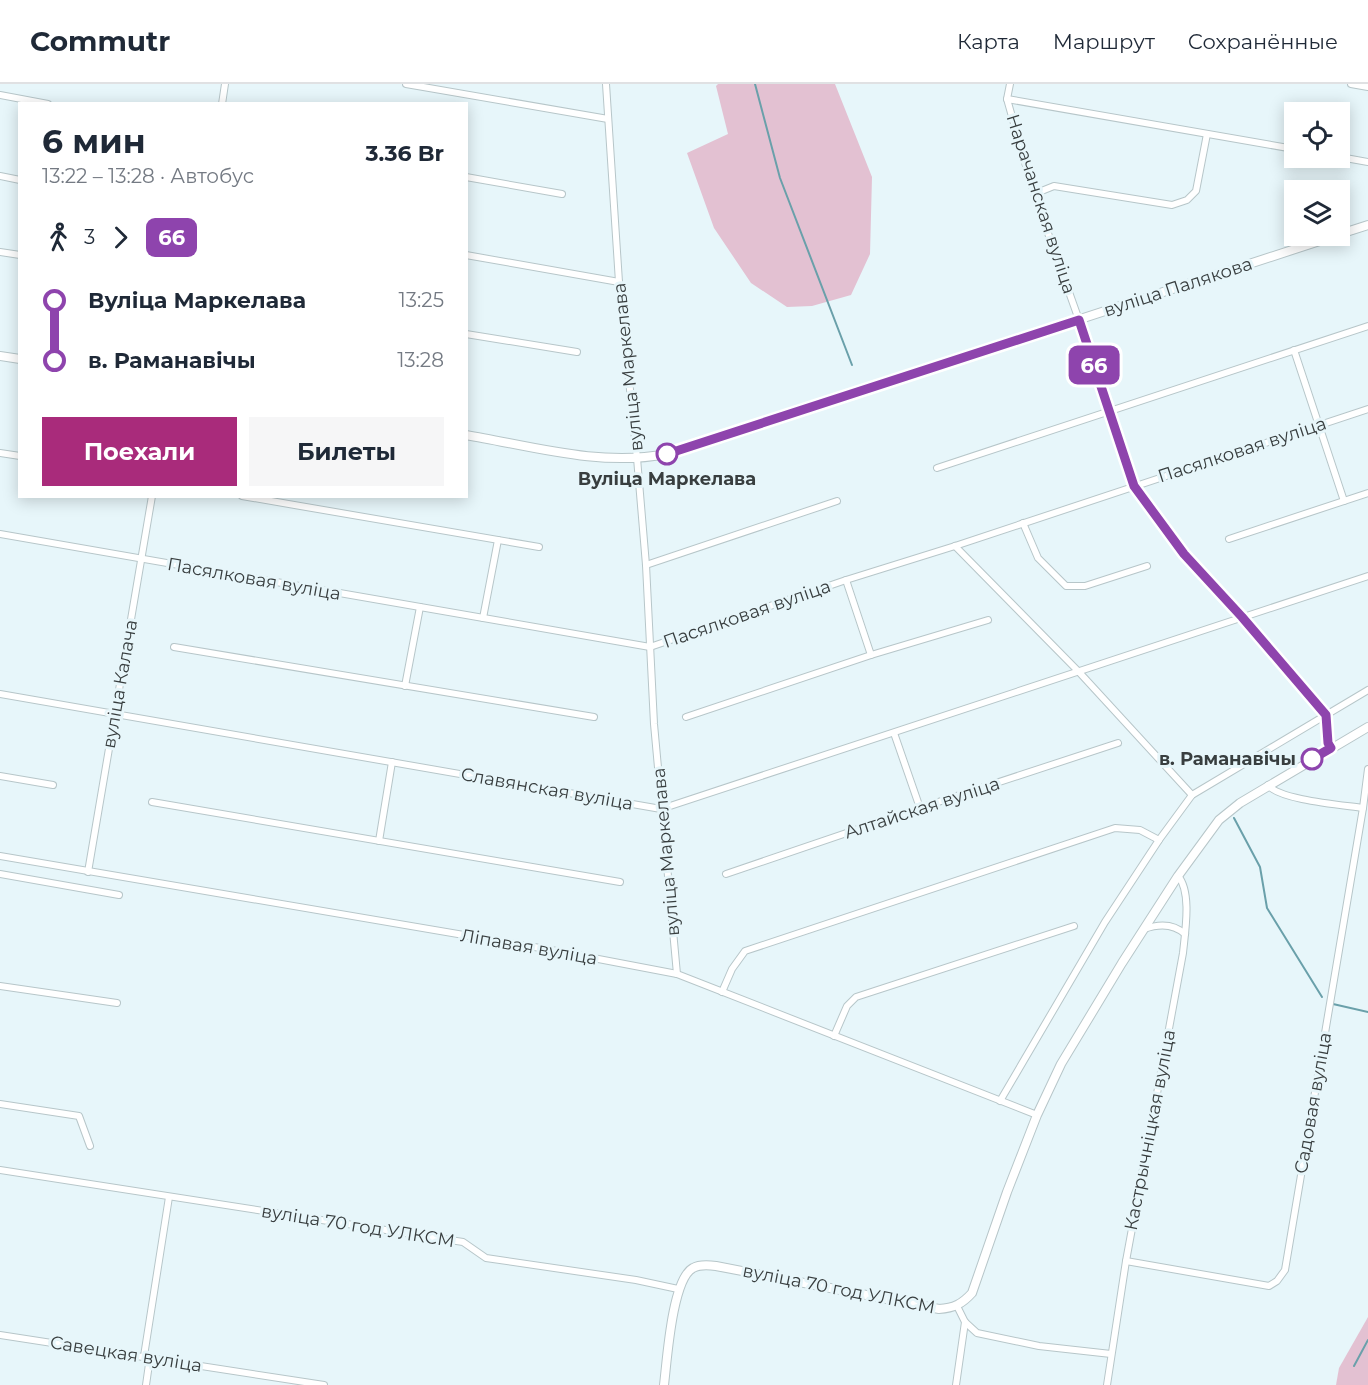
<!DOCTYPE html>
<html lang="ru">
<head>
<meta charset="utf-8">
<style>
  :root { --surface:#fff; --page:#f6f6f7; --text:#1f2937; --muted:#747a83; --line:#e0e1e3; --accent:#a92b7b }
  body { margin:0; font-family:Montserrat,sans-serif; background:var(--page); color:var(--text); height:100vh; display:flex; flex-direction:column; font-size:22px; white-space:nowrap }
  * { box-sizing:border-box; margin:0 }
  p { font-size:20px; color:var(--muted) }
  .icon { flex:none; width:33px; height:33px; fill:none; stroke:currentColor; stroke-width:2; stroke-linecap:round; stroke-linejoin:round }
  .map { position:relative; flex:1; overflow:hidden }
  .side { position:absolute; left:18px; top:18px; width:450px; height:396px; display:flex; flex-direction:column; background:var(--surface); border-radius:0px; box-shadow:0 3px 15px #0003 }
  .side>* { flex:none }
  .badge { padding:0 12px; border-radius:9px; font-size:21px; line-height:39px }
  .buttons { position:absolute; left:1284px; top:18px; display:grid; gap:12px }
  .buttons a { display:grid; place-items:center; width:66px; height:66px; border-radius:0px; background:var(--surface); box-shadow:0 3px 15px #0003; font-size:30px }
  .map>.badge { position:absolute; translate:-50% -50%; box-shadow:0 0 0 3px #fff }
  .legs { display:flex; align-items:center; gap:9px; height:66px; padding:0 24px; font-size:20px }
  .legs p { margin-inline-start:auto }
  .summary { display:flex; align-items:center; justify-content:space-between; height:102px; padding:0 24px }
  h1 { font-size:33px; font-weight:700; line-height:45px }
  .primary-button { display:flex; gap:12px; margin-top:auto; padding:12px 24px }
  .primary-button a { flex:1; height:69px; border-radius:0px; background:var(--accent); color:#fff; font-size:24px; font-weight:700; line-height:69px; text-align:center }
  .primary-button a+a { background:var(--page); color:var(--text) }
  ul { padding:0 24px; list-style:none }
  li { display:flex; align-items:center; gap:21px; height:60px; font-size:22px }
  li i { display:grid; place-items:center; width:9px; height:100%; margin:0 8px; background:currentColor }
  li i::after { content:''; width:15px; height:15px; margin:-8px; border:4px solid; border-radius:50%; background:var(--surface) }
  li p { margin-inline-start:auto }
  li:first-child i { background:linear-gradient(#0000 50%,currentColor 0) }
  li:last-child i { background:linear-gradient(currentColor 50%,#0000 0) }
  header { display:flex; align-items:center; gap:36px; box-sizing:border-box; height:84px; padding:0 30px; background:var(--surface); border-bottom:2px solid var(--line) }
  header strong { font-size:28px }
  nav { display:flex; gap:33px; margin-inline-start:auto; font-size:21px }
  .map>svg:first-child { display:block }
  .green { fill:#e3c1d2 }
  .lines { fill:none; stroke-linecap:round; stroke-linejoin:round }
  .stream { stroke:#6aa0aa; stroke-width:2 }
  .minor-casing { stroke:#b7c6c9; stroke-width:8 }
  .tertiary-casing { stroke:#b7c6c9; stroke-width:10 }
  .minor { stroke:#fff; stroke-width:6 }
  .tertiary { stroke:#fff; stroke-width:8 }
  .line-1-casing { stroke:#fff; stroke-width:14 }
  .line-1 { stroke:#8e44ad; stroke-width:9 }
  .stop-1-dot { fill:#fff; stroke:#8e44ad; stroke-width:3 }
  .labels { text-anchor:middle; dominant-baseline:central; stroke-width:6; stroke-linejoin:round; paint-order:stroke }
  .street-label { font-size:18px; fill:#383e3f; stroke:#e7f6fa }
  .stop-label { font-size:18px; font-weight:bold; fill:#383e3f; stroke:#e7f6fa }
</style>
</head>
<body>
<header>
<strong>Commutr</strong>
<nav><a>Карта</a><a>Маршрут</a><a>Сохранённые</a></nav>
</header>
<div class="map">
<svg width="1368" height="1301" viewBox="0 0 1368 1301">
  <rect width="100%" height="100%" fill="#e7f6fa"/>
  <!-- green -->
  <g class="green">
    <path d="M718,0h117l37,93 -2,77 -19,41 -39,11 -25,1 -36,-24 -37,-55 -27,-75 41,-19 -12,-48z"/>
    <path d="M1368,1233v68h-32l3,-17z"/>
  </g>
  <g class="lines">
    <!-- stream -->
    <g class="stream">
      <path d="M755,0l25,94 72,187"/>
      <path d="M1234,734l26,49 7,41 55,89"/>
      <path d="M1333,920l35,8"/>
      <path d="M1354,1282l14,-26"/>
    </g>
    <!-- minor casing -->
    <g class="minor-casing">
      <g id="minor">
        <path d="M406,0l202,35"/>
        <path d="M606,0l13,198 18,176 9,107 8,159 23,250"/>
        <path d="M1010,0l-3,15 27,95 45,126 55,166 50,68 58,63 84,98 2,28 3,5"/>
        <path d="M1351,0l17,3"/>
        <path d="M0,11l48,9"/>
        <path d="M1007,15l287,50"/>
        <path d="M222,20l3,-20"/>
        <path d="M1340,73l28,5"/>
        <path d="M0,92l20,4"/>
        <path d="M466,93l96,17"/>
        <path d="M1034,110l20,-8 118,19 15,-5 9,-9 11,-57"/>
        <path d="M0,168l20,3"/>
        <path d="M466,171l153,27"/>
        <path d="M466,250l111,18"/>
        <path d="M1294,266l50,151"/>
        <path d="M0,369l20,3"/>
        <path d="M937,384l431,-142"/>
        <path d="M242,412l297,51"/>
        <path d="M1023,439l15,35 28,28h19l62,-20"/>
        <path d="M0,450l650,113 196,-67 109,-34 413,-137"/>
        <path d="M1229,455l139,-46"/>
        <path d="M955,462l124,126 113,123"/>
        <path d="M646,481l191,-64"/>
        <path d="M846,496l25,75"/>
        <path d="M483,534l15,-78"/>
        <path d="M174,563l420,70"/>
        <path d="M405,602l15,-79"/>
        <path d="M0,610l661,115 707,-233"/>
        <path d="M686,633l185,-62 117,-35"/>
        <path d="M894,649l26,75"/>
        <path d="M0,692l53,9"/>
        <path d="M1268,701c11,15 75,20 95,23"/>
        <path d="M152,718l468,80"/>
        <path d="M379,757l13,-79"/>
        <path d="M0,772l546,93 131,25 360,141"/>
        <path d="M88,788l64,-376"/>
        <path d="M0,790l119,21"/>
        <path d="M726,790l194,-66 198,-65"/>
        <path d="M1144,845c14,-5 29,-6 41,5"/>
        <path d="M0,902l117,17"/>
        <path d="M722,908l10,-23 13,-18 370,-123 25,2 19,10"/>
        <path d="M834,952l13,-30 9,-9 218,-71"/>
        <path d="M1000,1017l105,-179 54,-82 33,-45 176,-105"/>
        <path d="M0,1020l79,12 11,30"/>
        <path d="M0,1086l463,72 23,16 150,22 42,9"/>
        <path d="M1126,1177l143,25 8,-5 8,-11 78,-462 5,-39"/>
        <path d="M957,1222l8,16 12,11 62,13 72,8"/>
        <path d="M0,1251l324,50"/>
        <path d="M144,1272l25,-159"/>
        <path d="M146,1301l4,-28"/>
        <path d="M956,1301l9,-63"/>
        <path d="M1107,1301l19,-124 57,-308c2,-21 9,-61 -5,-77"/>
      </g>
    </g>
    <!-- tertiary casing -->
    <g class="tertiary-casing">
      <g id="tertiary">
        <path d="M1340,150l28,-9"/>
        <path d="M0,272l20,3"/>
        <path d="M466,351c65,11 135,32 200,19l669,-218"/>
        <path d="M664,1301c3,-24 8,-106 29,-117 7,-4 16,-3 23,-2l223,43c15,-1 23,-5 33,-16l35,-101 30,-77 24,-51 61,-101 56,-87 41,-56 21,-17 128,-76"/>
      </g>
    </g>
    <!-- minor -->
    <use href="#minor" class="minor"/>
    <!-- tertiary -->
    <use href="#tertiary" class="tertiary"/>
  </g>
  <g class="lines">
    <!-- line-1 casing -->
    <g class="line-1-casing">
      <path id="line-1" d="M667,370l412,-134 55,166 50,68 58,63 84,98 2,28 3,5 -19,11"/>
    </g>
    <!-- line-1 -->
    <use href="#line-1" class="line-1"/>
  </g>
  <!-- markers -->
  <g class="stop-1-dot">
    <circle cx="667" cy="370" r="10"/>
    <circle cx="1312" cy="675" r="10"/>
  </g>
  <g class="labels">
    <!-- street labels -->
    <g class="street-label">
      <text transform="translate(1041 120) rotate(72)">Нарачанская вуліца</text>
      <text transform="translate(1178 203) rotate(-18)">вуліца Палякова</text>
      <text transform="translate(628 283) rotate(-96)">вуліца Маркелава</text>
      <text transform="translate(1242 366) rotate(-18)">Пасялковая вуліца</text>
      <text transform="translate(254 495) rotate(10)">Пасялковая вуліца</text>
      <text transform="translate(747 530) rotate(-19)">Пасялковая вуліца</text>
      <text transform="translate(120 600) rotate(-80)">вуліца Калача</text>
      <text transform="translate(547 705) rotate(10)">Славянская вуліца</text>
      <text transform="translate(922 724) rotate(-18)">Алтайская вуліца</text>
      <text transform="translate(666 768) rotate(-95)">вуліца Маркелава</text>
      <text transform="translate(529 863) rotate(10)">Ліпавая вуліца</text>
      <text transform="translate(1313 1019) rotate(-80)">Садовая вуліца</text>
      <text transform="translate(1150 1046) rotate(-79)">Кастрычніцкая вуліца</text>
      <text transform="translate(358 1142) rotate(9)">вуліца 70 год УЛКСМ</text>
      <text transform="translate(839 1205) rotate(11)">вуліца 70 год УЛКСМ</text>
      <text transform="translate(126 1270) rotate(9)">Савецкая вуліца</text>
    </g>
    <!-- stop labels -->
    <g class="stop-label">
      <text x="667" y="395">Вуліца Маркелава</text>
      <text x="1296" y="675" text-anchor="end">в. Раманавічы</text>
    </g>
  </g>
</svg>
<div class="buttons">
<a><svg class="icon" aria-label="locate" viewBox="0 0 24 24"><circle cx="12" cy="12" r="6"/><path d="M12 2v4M12 18v4M2 12h4M18 12h4"/></svg></a>
<a><svg class="icon" aria-label="layers" viewBox="0 0 24 24"><path d="M12 4l9 5-9 5-9-5zM3 14l9 5 9-5"/></svg></a>
</div>
<b class="badge" style="left:1094px;top:281px;background:#8e44ad;color:#fff">66</b>
<section class="side">
<div class="summary"><div><h1>6 мин</h1><p>13:22 – 13:28 · Автобус</p></div><b>3.36 Br</b></div>
<div class="legs"><svg class="icon" aria-label="walk" viewBox="0 0 24 24"><circle cx="13" cy="4" r="2"/><path d="M13 8l-2 6 4 7M11 14l-3 7M7 12l3-4h3l4 4"/></svg>3<svg class="icon" aria-label="forward" viewBox="0 0 24 24"><path d="M9 5l7 7-7 7"/></svg><b class="badge" style="background:#8e44ad;color:#fff">66</b></div>
<ul>
<li><i style="color:#8e44ad"></i><b>Вуліца Маркелава</b><p>13:25</p></li>
<li><i style="color:#8e44ad"></i><b>в. Раманавічы</b><p>13:28</p></li>
</ul>
<div class="primary-button"><a>Поехали</a><a>Билеты</a></div>
</section>
</div>
</body>
</html>
